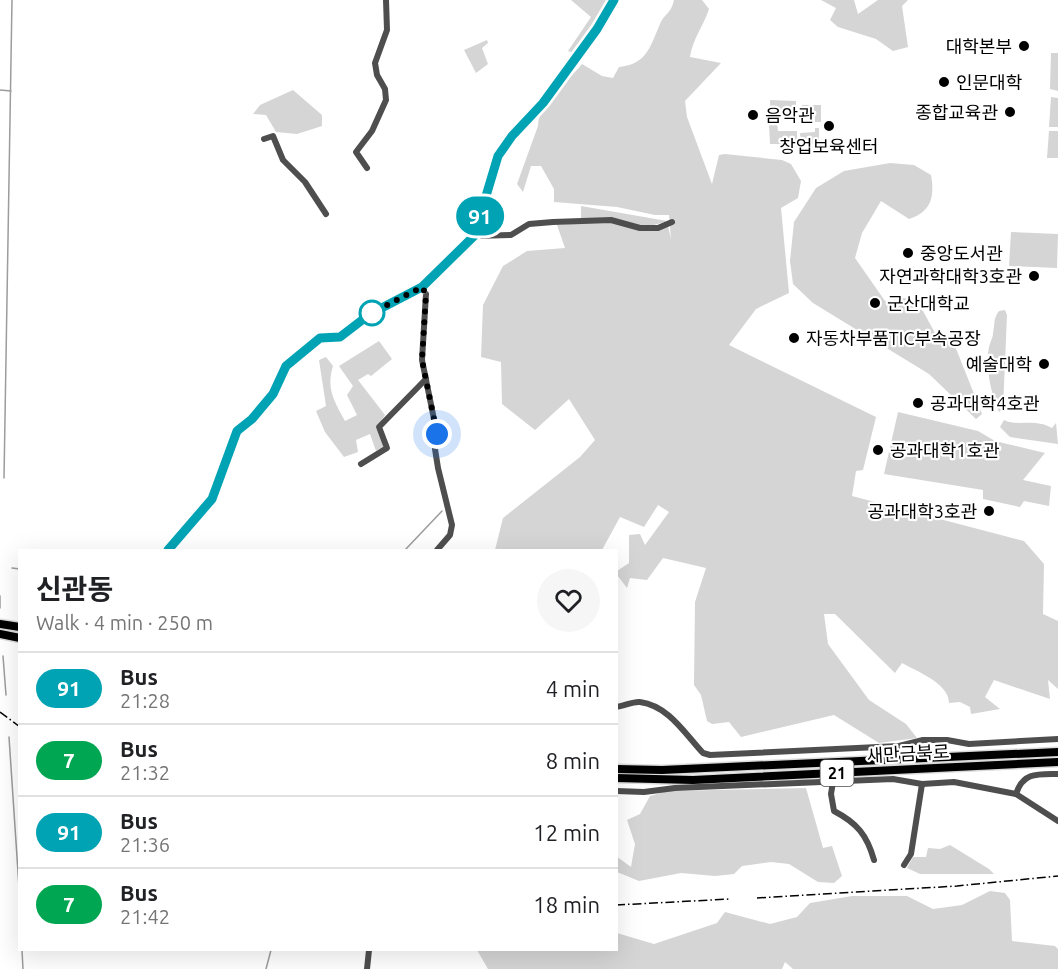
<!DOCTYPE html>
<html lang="en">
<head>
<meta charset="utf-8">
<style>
  :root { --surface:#fff; --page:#f6f6f6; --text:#202124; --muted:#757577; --line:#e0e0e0 }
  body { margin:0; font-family:Ubuntu,"Noto Sans KR",sans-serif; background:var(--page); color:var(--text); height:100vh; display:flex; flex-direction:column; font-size:22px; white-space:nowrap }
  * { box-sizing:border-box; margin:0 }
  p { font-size:20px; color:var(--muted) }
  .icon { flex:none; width:33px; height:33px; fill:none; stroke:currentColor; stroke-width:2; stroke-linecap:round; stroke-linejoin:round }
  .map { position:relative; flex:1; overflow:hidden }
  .drawer { position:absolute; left:18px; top:549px; width:600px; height:402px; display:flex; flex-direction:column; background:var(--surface); border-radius:0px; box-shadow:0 6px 24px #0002 }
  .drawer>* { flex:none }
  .badge { padding:0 12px; border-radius:20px; font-size:21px; line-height:39px }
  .you { position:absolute; width:30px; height:30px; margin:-15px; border:4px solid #fff; border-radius:50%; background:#1a73e8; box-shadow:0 0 0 9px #1a73e833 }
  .map>.badge { position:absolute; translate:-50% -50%; box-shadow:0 0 0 3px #fff }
  .round { display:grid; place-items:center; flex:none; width:63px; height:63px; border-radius:32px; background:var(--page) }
  .head { display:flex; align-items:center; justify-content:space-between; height:102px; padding:0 18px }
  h1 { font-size:28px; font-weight:700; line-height:45px }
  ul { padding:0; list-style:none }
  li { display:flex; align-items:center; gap:18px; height:72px; padding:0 18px; border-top:2px solid var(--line) }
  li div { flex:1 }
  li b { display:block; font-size:22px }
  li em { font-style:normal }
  li .badge { min-width:66px; font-weight:700; text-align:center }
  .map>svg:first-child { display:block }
  .green { fill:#d5d5d5 }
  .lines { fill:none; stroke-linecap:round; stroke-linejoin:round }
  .stream { stroke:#9c9c9c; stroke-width:1.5 }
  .highway-casing { stroke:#dbdbdb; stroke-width:11 }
  .minor { stroke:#4e4e4e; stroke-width:6 }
  .highway { stroke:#000; stroke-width:8 }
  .rail { stroke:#000; stroke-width:1.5; stroke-dasharray:9 3 1.5 3; stroke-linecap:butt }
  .line-casing { stroke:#fff; stroke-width:14 }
  .line { stroke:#00a3b4; stroke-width:9 }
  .walk { stroke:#000; stroke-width:6; stroke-dasharray:0 10.8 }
  .poi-dot { fill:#000; stroke:#fff; stroke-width:2 }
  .stop-dot { fill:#fff; stroke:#00a3b4; stroke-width:3 }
  .labels { text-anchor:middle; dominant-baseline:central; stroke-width:4.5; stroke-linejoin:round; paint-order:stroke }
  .shield { fill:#fff; stroke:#4c4c4c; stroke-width:1.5 }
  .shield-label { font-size:16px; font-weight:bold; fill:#000 }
  .poi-label { font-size:18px; fill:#000; stroke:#fff; text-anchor:start }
  .street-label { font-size:18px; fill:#000; stroke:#fff }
</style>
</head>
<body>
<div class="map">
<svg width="1058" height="969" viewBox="0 0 1058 969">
  <rect width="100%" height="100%" fill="#fff"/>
  <!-- green -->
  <g class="green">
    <path d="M571,0h38l-35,53 -6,-2 23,-34z"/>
    <path d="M674,0h28l7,9c-6,18 -16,29 -19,48l31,6 -36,38 2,16 25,67 7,-29 6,-1 57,6 9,4 10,17 -3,17 -17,10 8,85 -33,16 -27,36 147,72 -13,53 -7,1 -4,25 172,45 20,23 -1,50 15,7v68l-10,-9 2,19 -56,-19 -9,17 15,12 -29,5 -1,-7 -10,-5 -11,1c0,-20 -33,-32 -47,-40l-7,10 -60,-59h-11l4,30 41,56 37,24 11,14 -38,5 -45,-28 -93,22 -12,-15 -17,2 -5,-3 -6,-26 -7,-10 1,-83 11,-34 -43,-10 -16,22 -17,-2 -3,10 -10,-13v-4l12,-8v-28l11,-1 5,11 24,-33 -11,-7 -14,22 -24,-10 -18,33h-107l8,-32 77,-61 15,-17 -26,-41 -34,31 -33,-26 -1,-42 -20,-5 2,-52 20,-39 24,-15 38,-3 -8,-23c18,-1 37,-4 56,-2 21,3 35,12 55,3l3,13 -2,-24h-14l-38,-8 -63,-5v-13l-13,-23h-10l-8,26 -6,-8 21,-58c1,-26 29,-43 44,-62l20,12 11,2 6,-11c28,-3 31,-20 41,-43 4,-10 11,-10 14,-24z"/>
    <path d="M821,0h33l4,14 20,-14h30l-6,6 6,41 -15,4 -17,-12 -38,-12 -8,-7 6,-12z"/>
    <path d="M487,40l1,3 -6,5 6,16 -12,9 -12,-23z"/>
    <path d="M1051,53h7v38l-8,-2z"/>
    <path d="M293,90l29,25v11l-25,8 -21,-2 -10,-17 -13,-1 7,-9z"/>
    <path d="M1051,97l7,1v29h-9z"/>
    <path d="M770,100l26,1v10h-17v7h-8z"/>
    <path d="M802,105h19v17h-6v-10h-13z"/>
    <path d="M769,124h8l1,7h19v13h-27z"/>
    <path d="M815,128h4v12l-9,5h-9l-1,-12 15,-1z"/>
    <path d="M1049,131h9v27h-11z"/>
    <path d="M890,163l24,2 17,10c4,22 0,37 -22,44l-28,-18 -19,32 -7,25 30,43 20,-3 18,13 13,24 17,6 29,73 -6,5 -47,-45 -116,-71 -20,-19 -3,-23 4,-39 22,-34 28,-17z"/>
    <path d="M581,206l86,15c-25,11 -59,1 -86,-2z"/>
    <path d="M1011,232l47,2 -1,34 -48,-2z"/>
    <path d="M1005,310l2,5 -4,94 -4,3c-8,-18 -14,-46 -10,-65 1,-5 4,-9 4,-14 2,-9 0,-14 6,-22z"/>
    <path d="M379,341l13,18 -21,17 -3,-2 -10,6 27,35 -9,13 8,19 -8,4 -6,-17 -14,6 2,12 -14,5 -19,-25 -9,-21 10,-5 -7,-46 7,-3 7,9c-7,22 1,35 12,55l12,-6 -10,-20 6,-9 -14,-20z"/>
    <path d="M898,412l80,19 17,10 50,12 -22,27 28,6 -2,20 -25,-5 -4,6 -37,-8v-9l-99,-16z"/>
    <path d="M1004,420c14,7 30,-2 48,8l4,-5 2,21 -48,-7 -10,-10z"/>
    <path d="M806,788l17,60 9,-2 10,30 -8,7 -16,-1 -29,-18 -18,-2 -29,4 -8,8 -19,2 -34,-3 -42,8 -22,-9 -1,-16 15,11 4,-23 -8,-24 13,-6 10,-18 17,-5z"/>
    <path d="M950,845l39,24 5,5h-74l-13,-6 6,-11h13l2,-9 12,1z"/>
    <path d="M990,891l15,2 5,7 2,41 43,5 3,3v20h-265l-8,-7 -3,7h-294l-11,-19h139l1,-17 37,11 63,-21 8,-11 45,12 27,-7 13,-14 42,-7h55l26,13 29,-4z"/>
  </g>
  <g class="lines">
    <!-- stream -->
    <g class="stream">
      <path d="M0,90l11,1"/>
      <path d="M4,478l8,-478"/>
      <path d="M405,550l37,-39"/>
      <path d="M12,568l8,1"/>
      <path d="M0,596v12"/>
      <path d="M3,656l3,39"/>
      <path d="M9,737l11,165"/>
      <path d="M22,950l1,19"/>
      <path d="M266,969l5,-19"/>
    </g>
    <!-- highway casing -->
    <g class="highway-casing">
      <g id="highway">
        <path d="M0,624l20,3"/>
        <path d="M0,634l20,4"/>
        <path d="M616,769l46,1 396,-18"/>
        <path d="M616,778l77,2 365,-18"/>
      </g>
    </g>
    <!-- minor -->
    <g class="minor">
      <path d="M264,139l9,-3 10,24 22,22 21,32"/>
      <path d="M367,168l-11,-16 16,-21 14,-31 -1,-11 -8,-14 -2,-12 12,-33 -1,-30"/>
      <path d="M474,236l37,-1 18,-11 24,-2 58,-2 29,8h18l14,-6"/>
      <path d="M422,287l4,7 -4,66 15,74 -2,15 3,19 14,57 -2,10 -13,15"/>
      <path d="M361,464l26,-16 -8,-21 47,-48"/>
      <path d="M168,550l44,-51 25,-68 15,-12 21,-25 13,-28 34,-28 20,-1 30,-23 52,-27 52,-51 24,-80 14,-20 31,-33 54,-74 17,-29"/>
      <path d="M616,707c8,-1 18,-6 24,-5 29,4 45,32 63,51l7,2 189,-9 24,-6h24l22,4 89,-5"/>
      <path d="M833,782l-2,12 3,17c23,12 33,24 40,49"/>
      <path d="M616,791l28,1 31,-4 218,-9 29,5 32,-2 62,12 42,27"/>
      <path d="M1016,794c7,-22 22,-20 42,-20"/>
      <path d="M904,865l7,-11 11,-70"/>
      <path d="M367,969l2,-19"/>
    </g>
    <!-- highway -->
    <use href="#highway" class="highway"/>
    <!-- rail -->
    <g class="rail">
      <path d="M0,712l20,15"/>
      <path d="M757,898l200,-12 101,-10"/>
      <path d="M616,905l114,-6"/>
    </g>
  </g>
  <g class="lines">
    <!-- line casing -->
    <g class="line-casing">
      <path id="line" d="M168,550l44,-51 25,-68 15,-12 21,-25 13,-28 34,-28 20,-1 30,-23 52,-27 52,-51 24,-80 14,-20 31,-33 54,-74 17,-29"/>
    </g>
    <!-- line -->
    <use href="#line" class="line"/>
    <!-- walk -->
    <path class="walk" d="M372,313l-2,1 52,-27 4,7 -4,66 15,74"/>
  </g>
  <!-- markers -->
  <g class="poi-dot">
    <circle cx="1024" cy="46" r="6"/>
    <circle cx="944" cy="82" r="6"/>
    <circle cx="1010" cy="112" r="6"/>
    <circle cx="753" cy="115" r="6"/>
    <circle cx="829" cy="126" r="6"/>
    <circle cx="908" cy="253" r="6"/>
    <circle cx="1034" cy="276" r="6"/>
    <circle cx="875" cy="303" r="6"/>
    <circle cx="794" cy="338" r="6"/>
    <circle cx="1044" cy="364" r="6"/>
    <circle cx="918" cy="403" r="6"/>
    <circle cx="878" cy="450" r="6"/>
    <circle cx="989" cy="511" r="6"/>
  </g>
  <circle class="stop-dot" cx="372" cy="313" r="12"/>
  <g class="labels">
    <!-- shield labels -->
    <rect class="shield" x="820.5" y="760" width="33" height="26" rx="4.5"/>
    <g class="shield-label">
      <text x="837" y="773">21</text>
    </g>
    <!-- poi labels -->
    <g class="poi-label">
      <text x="1012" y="46" text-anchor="end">대학본부</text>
      <text x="956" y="82">인문대학</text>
      <text x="998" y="112" text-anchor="end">종합교육관</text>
      <text x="765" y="115">음악관</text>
      <text x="829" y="146" text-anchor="middle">창업보육센터</text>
      <text x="920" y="253">중앙도서관</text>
      <text x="1022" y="276" text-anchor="end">자연과학대학3호관</text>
      <text x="887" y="303">군산대학교</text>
      <text x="806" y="338">자동차부품TIC부속공장</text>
      <text x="1032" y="364" text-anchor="end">예술대학</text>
      <text x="930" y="403">공과대학4호관</text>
      <text x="890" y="450">공과대학1호관</text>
      <text x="977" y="511" text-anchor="end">공과대학3호관</text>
    </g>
    <!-- street labels -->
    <g class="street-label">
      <text transform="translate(908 753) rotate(-3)">새만금북로</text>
    </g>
  </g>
</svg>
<div class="you" style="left:437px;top:434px"></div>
<b class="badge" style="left:480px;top:216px;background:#00a3b4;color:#fff">91</b>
<section class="drawer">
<div class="head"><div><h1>신관동</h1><p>Walk · 4 min · 250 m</p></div><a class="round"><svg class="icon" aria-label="heart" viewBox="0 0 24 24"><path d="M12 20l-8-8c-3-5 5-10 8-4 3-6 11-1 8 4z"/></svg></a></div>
<ul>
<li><span class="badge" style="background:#00a3b4;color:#fff">91</span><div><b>Bus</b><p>21:28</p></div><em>4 min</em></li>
<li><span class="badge" style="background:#00a651;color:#fff">7</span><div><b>Bus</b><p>21:32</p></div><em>8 min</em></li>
<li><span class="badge" style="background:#00a3b4;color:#fff">91</span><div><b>Bus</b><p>21:36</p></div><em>12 min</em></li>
<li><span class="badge" style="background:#00a651;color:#fff">7</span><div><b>Bus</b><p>21:42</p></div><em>18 min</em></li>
</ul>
</section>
</div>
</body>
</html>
